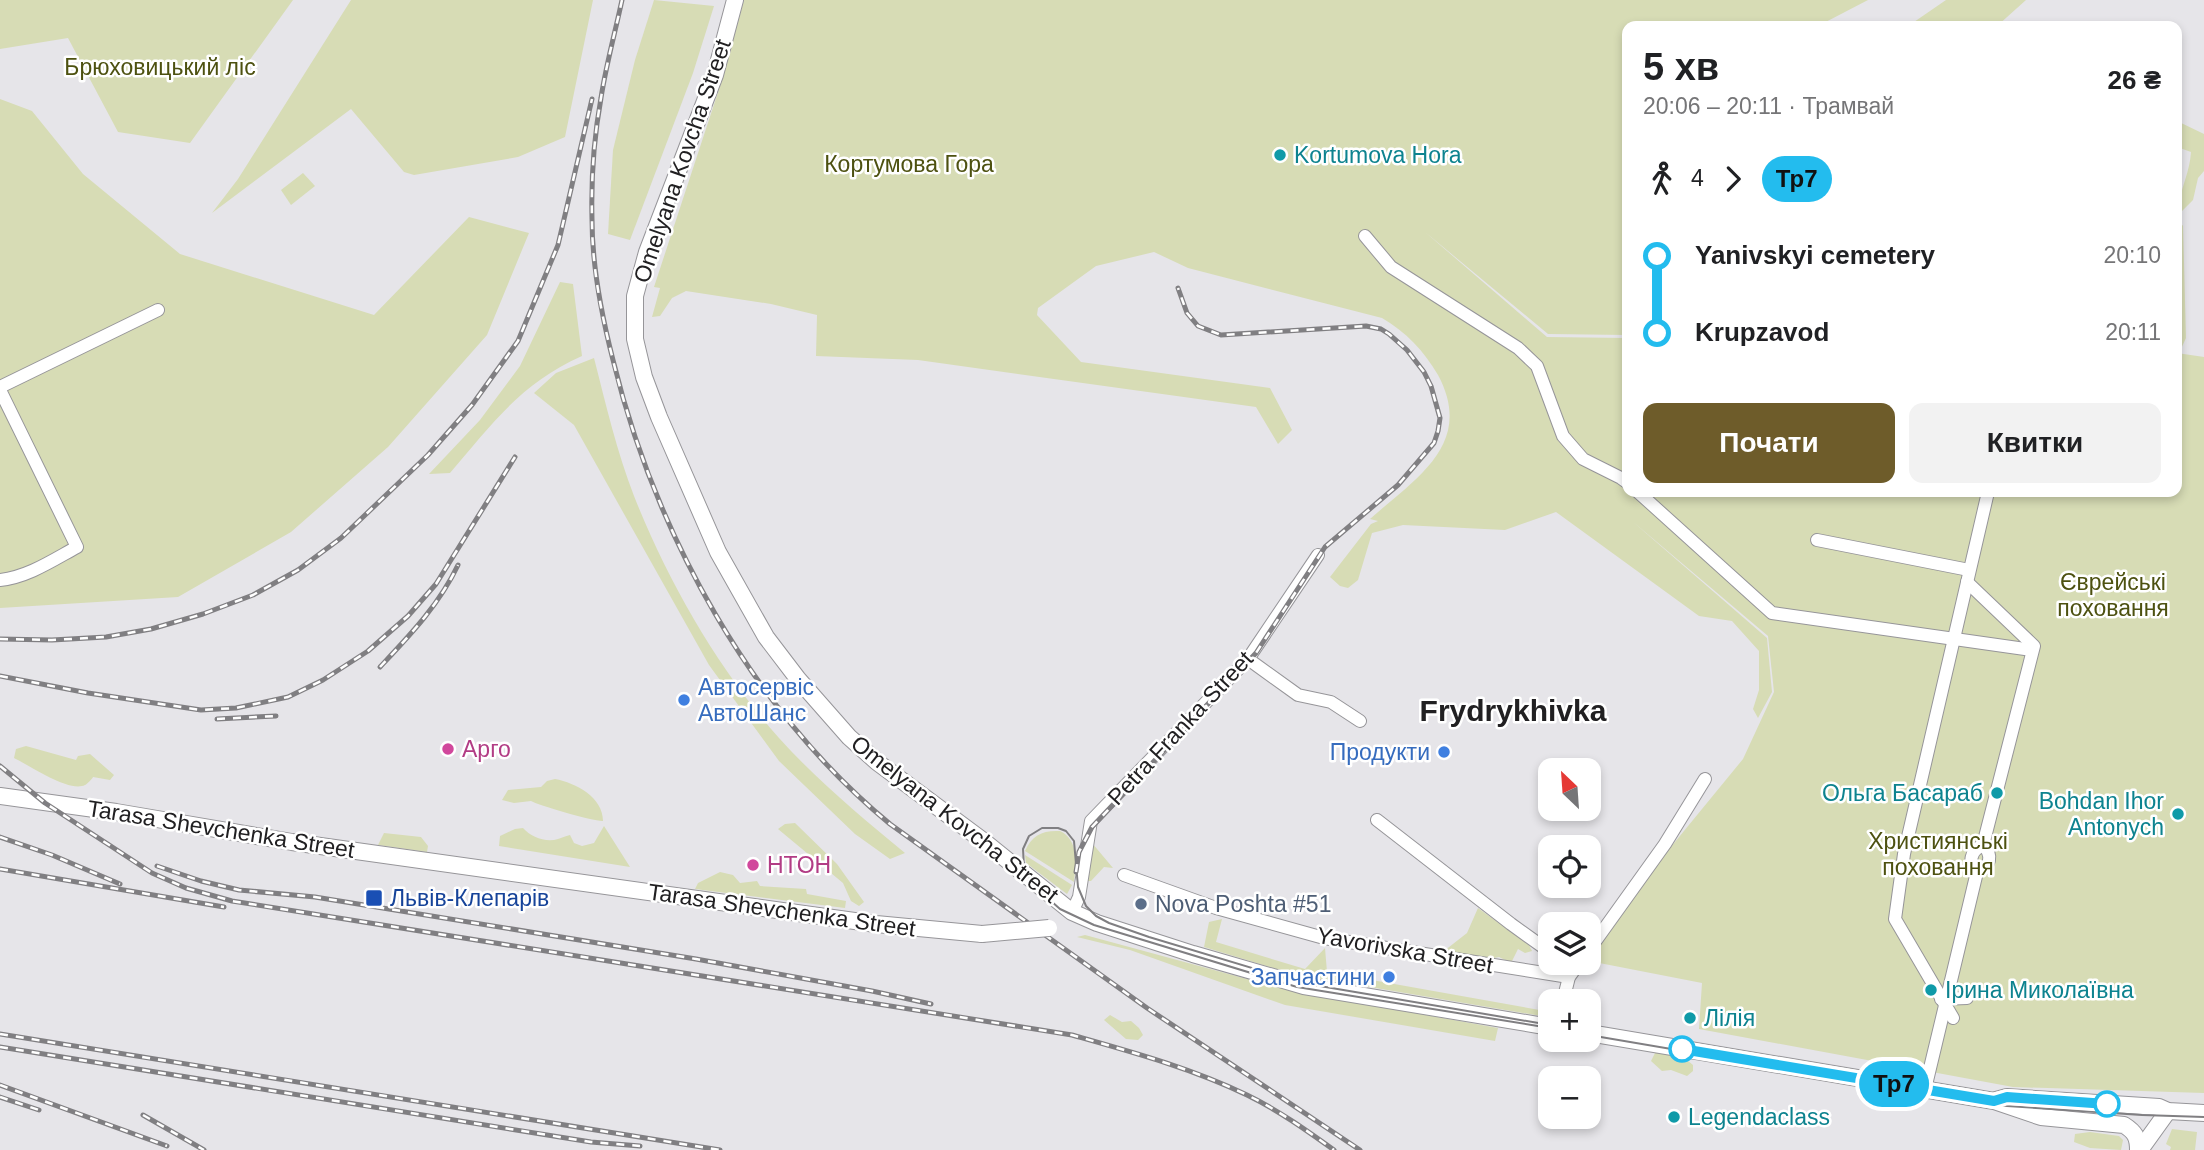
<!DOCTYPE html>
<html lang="uk">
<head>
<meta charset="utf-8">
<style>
  :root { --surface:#fff; --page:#f2f2f2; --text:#202124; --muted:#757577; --accent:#6e5c2a }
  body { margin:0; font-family:Helvetica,sans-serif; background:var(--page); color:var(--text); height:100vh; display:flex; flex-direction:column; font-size:26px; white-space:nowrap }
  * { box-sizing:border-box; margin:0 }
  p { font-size:23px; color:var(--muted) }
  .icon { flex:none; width:38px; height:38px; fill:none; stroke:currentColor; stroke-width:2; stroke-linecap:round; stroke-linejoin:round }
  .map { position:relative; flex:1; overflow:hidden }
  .drawer { position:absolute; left:1622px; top:21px; width:560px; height:476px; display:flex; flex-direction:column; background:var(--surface); border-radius:14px; box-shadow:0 4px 10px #0003 }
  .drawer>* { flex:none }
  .badge { padding:0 14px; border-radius:23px; font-size:24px; line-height:46px }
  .needle { width:46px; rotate:335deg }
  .fabs { position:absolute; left:1538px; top:758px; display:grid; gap:14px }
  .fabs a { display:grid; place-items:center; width:63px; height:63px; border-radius:14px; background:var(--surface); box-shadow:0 4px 10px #0003; font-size:35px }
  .map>.badge { position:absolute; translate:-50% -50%; box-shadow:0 0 0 4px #fff }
  .legs { display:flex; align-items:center; gap:10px; height:77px; padding:0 21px; font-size:23px }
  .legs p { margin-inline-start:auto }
  .summary { display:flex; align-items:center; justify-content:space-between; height:119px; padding:0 21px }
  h1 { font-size:38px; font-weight:800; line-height:52px }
  .button { display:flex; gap:14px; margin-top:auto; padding:14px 21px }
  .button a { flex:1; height:80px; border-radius:14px; background:var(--accent); color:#fff; font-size:28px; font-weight:800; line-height:80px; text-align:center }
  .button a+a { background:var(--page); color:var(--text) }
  ul { padding:0 21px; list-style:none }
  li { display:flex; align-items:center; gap:24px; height:77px; font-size:26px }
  li i { display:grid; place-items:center; width:10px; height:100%; margin:0 9px; background:currentColor }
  li i::after { content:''; width:18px; height:18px; margin:-9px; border:5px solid; border-radius:50%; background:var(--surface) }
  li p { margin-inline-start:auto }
  li:first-child i { background:linear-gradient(#0000 50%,currentColor 0) }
  li:last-child i { background:linear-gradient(currentColor 50%,#0000 0) }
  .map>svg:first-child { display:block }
  .green { fill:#d7dcb5 }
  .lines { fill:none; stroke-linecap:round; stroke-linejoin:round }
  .minor-casing { stroke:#969599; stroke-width:14 }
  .major-casing { stroke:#969599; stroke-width:18 }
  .minor { stroke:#fff; stroke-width:12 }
  .major { stroke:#fff; stroke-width:16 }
  .tram { stroke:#807f82; stroke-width:2 }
  .rail-casing { stroke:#807f82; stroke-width:5 }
  .rail { stroke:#fff; stroke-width:2.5; stroke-dasharray:8; stroke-linecap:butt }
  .major-bridge-casing { stroke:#969599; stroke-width:18; stroke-linecap:butt }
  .major-bridge { stroke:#fff; stroke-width:16 }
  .line-1-casing { stroke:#fff; stroke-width:16 }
  .line-1 { stroke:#23bcee; stroke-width:10 }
  .culture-dot { fill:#0f9aa8; stroke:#fff; stroke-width:2.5 }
  .shop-dot { fill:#3f7fe0; stroke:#fff; stroke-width:2.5 }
  .hotel-dot { fill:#d1479c; stroke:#fff; stroke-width:2.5 }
  .transit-dot { fill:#1a4fb4; stroke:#fff; stroke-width:2.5 }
  .service-dot { fill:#5c6f8a; stroke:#fff; stroke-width:2.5 }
  .stop-1-dot { fill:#fff; stroke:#23bcee; stroke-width:3.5 }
  .labels { text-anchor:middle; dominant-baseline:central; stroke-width:5; stroke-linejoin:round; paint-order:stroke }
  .park-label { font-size:23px; fill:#4d5110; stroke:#fff }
  .culture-label { font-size:23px; fill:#0d838f; stroke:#fff; text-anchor:start }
  .street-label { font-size:23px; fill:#212022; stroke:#fff }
  .shop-label { font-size:23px; fill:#366cbe; stroke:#fff; text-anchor:end }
  .hotel-label { font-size:23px; fill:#b23c85; stroke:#fff; text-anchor:start }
  .transit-label { font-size:23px; fill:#164399; stroke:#fff; text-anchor:start }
  .service-label { font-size:23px; fill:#4e5e75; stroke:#fff; text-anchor:start }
  .district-label { font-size:30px; font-weight:bold; fill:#212022; stroke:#fff }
</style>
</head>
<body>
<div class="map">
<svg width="2204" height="1150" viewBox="0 0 2204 1150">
  <rect width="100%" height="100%" fill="#e6e5e9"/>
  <!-- green -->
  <g class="green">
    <path d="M0,0h293l-103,143 -72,-11 -50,-94 -68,11z"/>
    <path d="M351,0h242l-28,137 -47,20 -104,18 -10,-3 -53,-63 -139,104 26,-34z"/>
    <path d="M654,0l60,6 -21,67 -63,167 -22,-6 5,-84 22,-90z"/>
    <path d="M744,0h1124l-50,26h-190l-1,309 -79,-1 -123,-102 122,105 80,1 1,154h549v-139l27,4v736l-191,-6 -314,-58 3,-46 -113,-22 63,-91 91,-111 31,-67 -6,-56 -136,-115 135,117 5,54 -14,26 -5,-9 6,-19v-39l-27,-30 -33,-5 -143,-104 -51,18 -102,-5 -31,8 -14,47 -10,8 -8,-2 -10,-9 41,-53 7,-3 -8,-2c46,-41 105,-75 68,-144 -14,-24 -32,-43 -56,-57l-194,-50 -34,-16 -58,14 -58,42 -1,7 44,47 189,26 22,42 -14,14 -22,-37 -338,-47 -102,-4 1,-41 -46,-11 -85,-13 -14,7 -12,18 -8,1 8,-29 -6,-1 69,-210z"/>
    <path d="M1946,0h80l-29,26h-114l31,-4z"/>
    <path d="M0,99l32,12 51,63 97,80 194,61 95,-98 60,16 -42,102 -99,112 -97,85 -113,65 -178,11z"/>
    <path d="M2177,121l27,13v37l-6,7 -5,22 -12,12 -3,-5c3,-19 12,-36 13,-55l-14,-5z"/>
    <path d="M303,173l12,13 -24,19 -10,-15z"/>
    <path d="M2183,225l3,113 -6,13h-3v-122z"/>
    <path d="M560,282l13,2 9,72c-61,27 -90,68 -132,117l-21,1 51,-54 40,-54z"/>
    <path d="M594,358c12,47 23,94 40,138 34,86 84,173 145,242 38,42 82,79 126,115l-15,6 -35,-25 -76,-73 -70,-96 -135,-240 -40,-32 22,-20z"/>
    <path d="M26,746l50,14 2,-4 12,-2 24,21 -4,5 -17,-3c0,1 -7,8 -8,8 -16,8 -56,-20 -71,-27l2,-9z"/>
    <path d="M555,779c21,4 48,18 48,42 -7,1 -66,-16 -72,-20l-17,2 -12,-3 6,-10 33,-3 6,-6z"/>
    <path d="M795,823l42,41 27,38 -5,4 -8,-5 -8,-18 -65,-54 7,-5z"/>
    <path d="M604,826l26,41 -131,-21 1,-10 15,-7 8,-1c8,9 23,15 35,11 4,-1 7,-3 12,-4l4,8 8,3 12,-3z"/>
    <path d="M1060,831c19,9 16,33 14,51l-49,-31c7,-16 18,-21 35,-20z"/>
    <path d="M384,833l37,4 7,9 -1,6 -49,-7z"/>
    <path d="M1092,843l21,25 -9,-1 -13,14h-4z"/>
    <path d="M1025,855l47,30 -5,9 -41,-31z"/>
    <path d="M720,872l13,3 7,8 17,-2 3,5 46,3 1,5 39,7 -1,7 -150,-19 3,-6z"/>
    <path d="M1478,908l51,37 3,6 -7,2 -7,-4 -7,14 -12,-6 -15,3 -40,-9 23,-18z"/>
    <path d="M1222,919l-6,23 89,27 20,-21 2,24 218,39 2,6 -254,-43 -89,-27 5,-25z"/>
    <path d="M1085,935l203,55 210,38 -3,13 -210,-36 -155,-55 -53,-13z"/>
    <path d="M1110,1015l12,7 9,-1 8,7 4,7 -5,5 -12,-1 -22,-19z"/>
    <path d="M1656,1051c14,2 26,4 37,14v6l-6,5 -16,-6 -9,1 -11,-10z"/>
    <path d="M2172,1129l25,3 -2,18h-25l1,-3 -5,-3z"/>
    <path d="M2090,1132l29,4 4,4 -2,10 -31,-2 -16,-6 1,-8z"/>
  </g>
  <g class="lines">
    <!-- minor casing -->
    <g class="minor-casing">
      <g id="minor">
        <path d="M1365,236l26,31 127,81 19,18 26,70 20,23 38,19 7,5"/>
        <path d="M0,387l158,-77"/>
        <path d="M0,390l77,157c-24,13 -49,30 -77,33"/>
        <path d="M1638,492l134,121 260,37"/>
        <path d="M1817,540l152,30"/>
        <path d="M1248,659l50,36 33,7 29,19"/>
        <path d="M1377,820l134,104 39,28"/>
        <path d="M1977,872c14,-5 16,-17 6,-27"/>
        <path d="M1124,875l92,33 108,30 245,39"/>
        <path d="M1072,912l7,-15 12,-76 157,-162 70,-104"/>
        <path d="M1589,950l76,-106 40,-65"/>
        <path d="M1941,999l26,-1"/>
        <path d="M1563,1001l6,-24 11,-15"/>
        <path d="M1953,1018l-58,-99 9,-65 84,-362"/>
        <path d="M1925,1089l52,-217c-9,-10 -7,-21 6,-27l51,-199 -67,-64"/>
      </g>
    </g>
    <!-- major casing -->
    <g class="major-casing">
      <g id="major">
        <path d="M735,0l-20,75 -68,177 -12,44v43l9,38 15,40 59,135 48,85 32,42 51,58 28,25 109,81 86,69 25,11 96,31 111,32 246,41"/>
        <path d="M0,796l116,16 176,30 584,82 106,10"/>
        <path d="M1589,1033l405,68 47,16 83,8c11,7 14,12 14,25"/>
        <path d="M1996,1100l11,-3 152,10 9,4 36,2"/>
        <path d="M2140,1150l28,-39"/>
      </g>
    </g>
    <!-- minor -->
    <use href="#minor" class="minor"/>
    <!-- major -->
    <use href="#major" class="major"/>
    <!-- tram -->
    <g class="tram">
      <path d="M1550,1025l-248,-42 -153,-46 -40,-14 -13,-7 -10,-10 -8,-19 -4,-46 -8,-10 -8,-3h-16l-13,8 -6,13 1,19 9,17 27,24 34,16 203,62 253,41"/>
      <path d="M1589,1035l418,71 135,9 62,2"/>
    </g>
    <!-- rail casing -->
    <g class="rail-casing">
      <g id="rail">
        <path d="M622,0c-7,33 -16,65 -21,98 -7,39 -10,82 -9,121 0,48 9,94 21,141 42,173 138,349 277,464l257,184 213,142"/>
        <path d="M0,639l52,1 54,-3 45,-8 52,-15 50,-19 45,-25 43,-32 87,-83 44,-50 46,-64 40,-96 34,-146"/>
        <path d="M380,667c30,-32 59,-62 78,-102"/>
        <path d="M0,676l88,17 113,17 35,-2 52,-11 35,-17 45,-29 40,-35 28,-32 79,-127"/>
        <path d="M217,719l59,-3"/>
        <path d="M0,766l45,37 107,70 34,15 46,13 840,134c60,17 119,33 175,60 31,15 59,35 87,55"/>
        <path d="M0,837l52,18 68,29"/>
        <path d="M157,866l44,15 38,9 76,7 381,62 176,32 59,13"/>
        <path d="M0,869l224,38"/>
        <path d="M1076,872l3,-20 13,-25 164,-174 69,-106 73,-62 36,-42 4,-12 2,-13 -9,-32 -7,-14 -17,-22 -18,-16 -8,-5 -15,-3 -145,9 -23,-9 -11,-13 -9,-25"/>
        <path d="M0,1034l720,116"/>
        <path d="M0,1047l591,95 49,4"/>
        <path d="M0,1085l167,61"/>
        <path d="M0,1097l39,13"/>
        <path d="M143,1115l61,35"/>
      </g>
    </g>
    <!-- rail -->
    <use href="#rail" class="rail"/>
    <!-- major-bridge casing -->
    <g class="major-bridge-casing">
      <path id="major-bridge" d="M982,934l67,-6"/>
    </g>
    <!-- major-bridge -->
    <use href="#major-bridge" class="major-bridge"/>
  </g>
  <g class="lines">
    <!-- line-1 casing -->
    <g class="line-1-casing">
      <path id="line-1" d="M1682,1049l312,52 13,-4 100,7"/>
    </g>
    <!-- line-1 -->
    <use href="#line-1" class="line-1"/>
  </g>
  <!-- markers -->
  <g class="culture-dot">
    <circle cx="1280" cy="155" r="7"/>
    <circle cx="1997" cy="793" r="7"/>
    <circle cx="2178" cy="814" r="7"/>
    <circle cx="1931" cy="990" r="7"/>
    <circle cx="1690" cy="1018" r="7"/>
    <circle cx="1674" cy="1117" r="7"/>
  </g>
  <g class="shop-dot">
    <circle cx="684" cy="700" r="7"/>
    <circle cx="1444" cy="752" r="7"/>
    <circle cx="1389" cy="977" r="7"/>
  </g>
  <g class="hotel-dot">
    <circle cx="448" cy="749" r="7"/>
    <circle cx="753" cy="865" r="7"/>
  </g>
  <rect class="transit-dot" x="365" y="889" width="18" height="18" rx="3.5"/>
  <circle class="service-dot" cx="1141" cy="904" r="7"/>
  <g class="stop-1-dot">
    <circle cx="1682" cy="1049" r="12"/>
    <circle cx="2107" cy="1104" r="12"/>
  </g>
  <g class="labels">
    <!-- park labels -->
    <g class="park-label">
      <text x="160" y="67">Брюховицький ліс</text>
      <text x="909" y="164">Кортумова Гора</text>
      <text x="2113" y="582">Єврейські<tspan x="2113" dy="26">поховання</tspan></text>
      <text x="1938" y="841">Християнські<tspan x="1938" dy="26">поховання</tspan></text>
    </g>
    <!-- culture labels -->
    <g class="culture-label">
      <text x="1294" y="155">Kortumova Hora</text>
      <text x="1983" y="793" text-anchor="end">Ольга Басараб</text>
      <text x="2164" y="801" text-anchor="end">Bohdan Ihor<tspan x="2164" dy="26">Antonych</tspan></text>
      <text x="1945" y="990">Ірина Миколаївна</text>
      <text x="1704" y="1018">Лілія</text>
      <text x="1688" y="1117">Legendaclass</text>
    </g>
    <!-- street labels -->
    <g class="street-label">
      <text transform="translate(682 161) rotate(-71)">Omelyana Kovcha Street</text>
      <text transform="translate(1180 728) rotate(-47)">Petra Franka Street</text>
      <text transform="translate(955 819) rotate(38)">Omelyana Kovcha Street</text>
      <text transform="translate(221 829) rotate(9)">Tarasa Shevchenka Street</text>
      <text transform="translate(782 910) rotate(8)">Tarasa Shevchenka Street</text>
      <text transform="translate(1405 950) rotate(10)">Yavorivska Street</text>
    </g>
    <!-- shop labels -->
    <g class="shop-label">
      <text x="698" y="687" text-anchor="start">Автосервіс<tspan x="698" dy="26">АвтоШанс</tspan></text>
      <text x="1430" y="752">Продукти</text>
      <text x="1375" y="977">Запчастини</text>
    </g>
    <!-- hotel labels -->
    <g class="hotel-label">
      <text x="462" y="749">Арго</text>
      <text x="767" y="865">НТОН</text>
    </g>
    <!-- transit labels -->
    <g class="transit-label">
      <text x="390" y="898">Львів-Клепарів</text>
    </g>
    <!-- service labels -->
    <g class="service-label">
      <text x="1155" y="904">Nova Poshta #51</text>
    </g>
    <!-- district labels -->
    <g class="district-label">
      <text x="1513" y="710">Frydrykhivka</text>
    </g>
  </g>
</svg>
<div class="fabs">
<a><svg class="needle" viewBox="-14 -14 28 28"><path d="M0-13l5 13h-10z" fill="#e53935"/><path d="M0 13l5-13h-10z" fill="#757577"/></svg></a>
<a><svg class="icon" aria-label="locate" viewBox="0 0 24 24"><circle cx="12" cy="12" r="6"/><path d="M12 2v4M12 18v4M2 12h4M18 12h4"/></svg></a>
<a><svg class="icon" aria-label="layers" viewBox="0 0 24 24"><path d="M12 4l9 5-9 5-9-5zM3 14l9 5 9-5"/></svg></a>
<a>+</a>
<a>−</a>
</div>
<b class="badge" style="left:1894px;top:1084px;background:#23bcee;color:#111">Тр7</b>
<section class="drawer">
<div class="summary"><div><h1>5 хв</h1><p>20:06 – 20:11 · Трамвай</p></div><b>26 ₴</b></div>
<div class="legs"><svg class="icon" aria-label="walk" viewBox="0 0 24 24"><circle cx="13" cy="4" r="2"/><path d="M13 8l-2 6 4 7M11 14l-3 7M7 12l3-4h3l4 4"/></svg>4<svg class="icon" aria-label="forward" viewBox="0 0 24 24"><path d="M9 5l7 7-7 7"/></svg><b class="badge" style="background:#23bcee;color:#111">Тр7</b></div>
<ul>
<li><i style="color:#23bcee"></i><b>Yanivskyi cemetery</b><p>20:10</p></li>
<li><i style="color:#23bcee"></i><b>Krupzavod</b><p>20:11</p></li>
</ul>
<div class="button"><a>Почати</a><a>Квитки</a></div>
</section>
</div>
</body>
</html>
